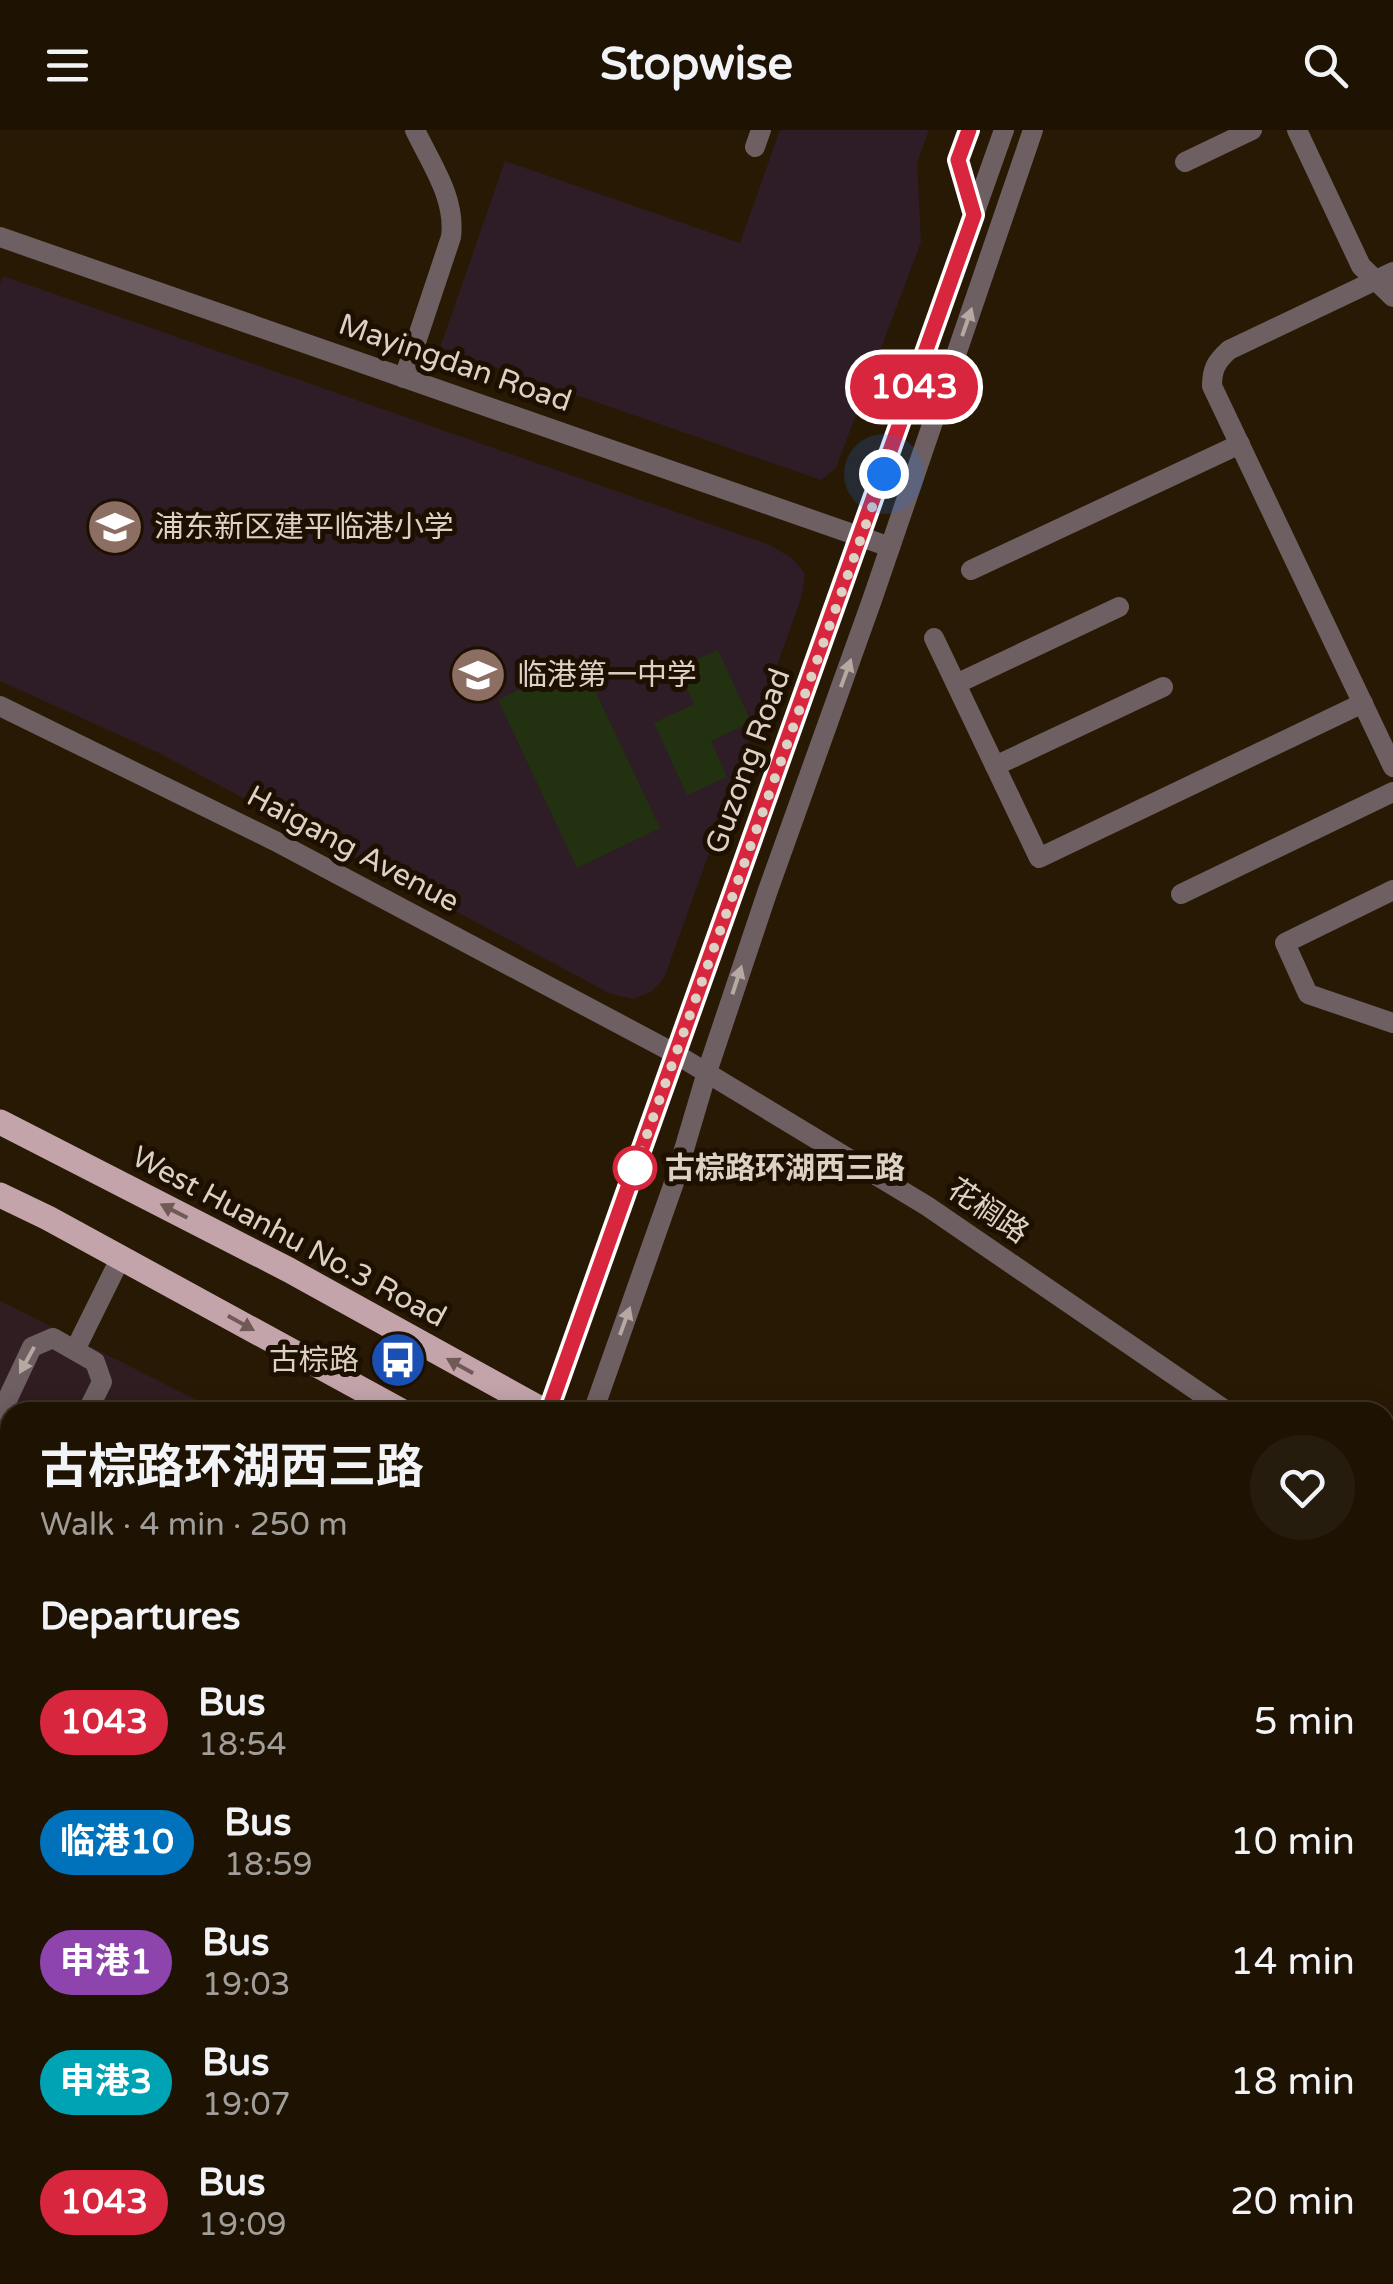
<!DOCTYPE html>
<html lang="en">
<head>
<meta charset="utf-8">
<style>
  :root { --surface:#1e1303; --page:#261c0d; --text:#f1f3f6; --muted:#a19e9a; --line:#3c3225 }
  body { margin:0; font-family:"Varela Round","Noto Sans SC",sans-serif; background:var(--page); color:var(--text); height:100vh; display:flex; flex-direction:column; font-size:38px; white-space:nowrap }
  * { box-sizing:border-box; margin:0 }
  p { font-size:32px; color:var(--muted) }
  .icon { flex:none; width:55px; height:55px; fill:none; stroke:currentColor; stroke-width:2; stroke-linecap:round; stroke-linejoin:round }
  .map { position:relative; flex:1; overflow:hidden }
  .sheet { position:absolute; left:0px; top:1272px; width:1395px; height:882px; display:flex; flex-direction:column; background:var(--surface); border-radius:30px 30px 0 0; box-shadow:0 5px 25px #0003,0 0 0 2px var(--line) }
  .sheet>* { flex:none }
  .badge { padding:0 20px; border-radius:32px; font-size:35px; line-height:65px }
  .you { position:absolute; width:50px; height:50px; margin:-25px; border:8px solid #fff; border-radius:50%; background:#1a73e8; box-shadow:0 0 0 15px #1a73e833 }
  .map>.badge { position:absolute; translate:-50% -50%; box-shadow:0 0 0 5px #fff }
  h2 { padding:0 40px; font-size:38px; line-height:90px }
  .round { display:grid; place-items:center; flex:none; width:105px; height:105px; border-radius:52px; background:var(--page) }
  .summary { display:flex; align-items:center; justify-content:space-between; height:170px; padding:0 40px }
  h1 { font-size:48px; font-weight:700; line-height:75px }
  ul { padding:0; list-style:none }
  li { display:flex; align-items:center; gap:30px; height:120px; padding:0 40px }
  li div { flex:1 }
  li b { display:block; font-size:38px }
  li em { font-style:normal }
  li .badge { min-width:110px; font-weight:700; text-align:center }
  header { display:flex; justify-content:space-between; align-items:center; height:130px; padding:0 40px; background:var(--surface); font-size:45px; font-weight:700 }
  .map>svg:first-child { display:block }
  .education { fill:#2e1d26 }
  .medical { fill:#301d21 }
  .green { fill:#22310f }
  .water { fill:#00051b }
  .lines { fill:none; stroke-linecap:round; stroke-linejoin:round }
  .minor { stroke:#6e6062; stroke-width:20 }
  .major { stroke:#c2a4aa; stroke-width:25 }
  .oneway { fill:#b5a9a2 }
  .oneway2 { fill:#705a55 }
  .line-casing { stroke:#fff; stroke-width:22 }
  .line { stroke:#d7263d; stroke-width:15 }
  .walk { stroke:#dbd1c4; stroke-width:10; stroke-dasharray:0 18 }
  .stop-dot { fill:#fff; stroke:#d7263d; stroke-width:5 }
  .labels { text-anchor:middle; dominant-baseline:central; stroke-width:10; stroke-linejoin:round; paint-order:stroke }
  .street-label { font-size:30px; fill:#dbd1c4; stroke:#1e1000 }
  .poi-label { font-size:30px; fill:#dbd1c4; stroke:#1e1000; text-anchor:start }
  .stop-label { font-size:30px; font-weight:bold; fill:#dbd1c4; stroke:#1e1000; text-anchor:start }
</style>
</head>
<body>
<header><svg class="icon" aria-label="menu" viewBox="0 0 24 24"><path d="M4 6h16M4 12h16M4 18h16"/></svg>Stopwise<svg class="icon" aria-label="search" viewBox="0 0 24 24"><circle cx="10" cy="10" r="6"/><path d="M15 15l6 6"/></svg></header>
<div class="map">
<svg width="1393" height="2154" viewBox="0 0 1393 2154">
  <rect width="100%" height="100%" fill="#281904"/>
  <!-- education -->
  <g class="education">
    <path d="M780,0h149l-12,33 4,79 -85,226 -15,12 -381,-132 65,-187 235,82z"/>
    <path d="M3,146l767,269 22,13 13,16 -4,25 -137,379 -12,13 -18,8 -23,-5 -454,-242 -157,-71v-398z"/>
  </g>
  <!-- medical -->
  <path class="medical" d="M0,1171l221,111h-211v664l-10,-3z"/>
  <!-- green -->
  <g class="green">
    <path d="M718,520l33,72 -40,19 16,36 -40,18 -33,-72 40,-19 -16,-36z"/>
    <path d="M581,531l79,167 -83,40 -79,-168z"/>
    <path d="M1393,1634v186l-8,-6v-168z"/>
    <path d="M1385,2019l8,8v127h-311l-12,-7 -6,7h-107l-2,-9h69l5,8 6,-8h350z"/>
    <path d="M0,2059l10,2v84h382l21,9h-413z"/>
  </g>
  <!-- water -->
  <g class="water">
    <path d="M0,1943l10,3v115l-10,-2z"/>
    <path d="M392,2145h563l2,9h-544z"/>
  </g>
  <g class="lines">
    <!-- minor -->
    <g class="minor">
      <path d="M970,0l-12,29 16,56"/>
      <path d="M1297,0l64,136 32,31"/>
      <path d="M755,17l6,-17"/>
      <path d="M1185,32l67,-32"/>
      <path d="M0,107l890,310"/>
      <path d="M1393,142l-164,78c-12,11 -17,18 -17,36l181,381"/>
      <path d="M404,248l47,-141c5,-39 -20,-73 -36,-107"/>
      <path d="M971,440l269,-126"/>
      <path d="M934,508l105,220 324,-155"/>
      <path d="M956,554l163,-77"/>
      <path d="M0,576l275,135 399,212 253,153 301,206"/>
      <path d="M995,636l168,-79"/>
      <path d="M1393,760l-108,53 23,51 85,29"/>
      <path d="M1181,764l212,-102"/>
      <path d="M75,1220l46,-93"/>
      <path d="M548,1282l456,-1282"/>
      <path d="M593,1282l82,-232 32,-108 60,-179 105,-293 161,-470"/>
      <path d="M0,1285l32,-68 21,-9 42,24 7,20 -15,30"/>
      <path d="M0,1364l10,5"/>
      <path d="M1385,1395l8,6"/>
      <path d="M1385,1575l8,-13"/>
      <path d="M251,2145l53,1 25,8"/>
      <path d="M591,2145l3,9"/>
      <path d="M1236,2145l14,9"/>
      <path d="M161,2154l54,-9"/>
      <path d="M1308,2154l9,-9"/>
    </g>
    <!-- major -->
    <g class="major">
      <path d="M0,992l289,148 257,142"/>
      <path d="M0,1065l48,23 355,194"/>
      <path d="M1385,1875l8,7"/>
      <path d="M1385,1963l8,6"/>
    </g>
  </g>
  <!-- one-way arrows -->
  <defs><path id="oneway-solid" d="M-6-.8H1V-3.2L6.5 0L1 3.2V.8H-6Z" transform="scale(2.5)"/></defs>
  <g class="oneway">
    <use href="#oneway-solid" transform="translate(967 192) rotate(-71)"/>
    <use href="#oneway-solid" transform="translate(846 543) rotate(-70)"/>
    <use href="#oneway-solid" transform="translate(737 850) rotate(-72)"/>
    <use href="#oneway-solid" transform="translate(625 1191) rotate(-70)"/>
    <use href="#oneway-solid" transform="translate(27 1230) rotate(119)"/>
  </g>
  <g class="oneway2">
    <use href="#oneway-solid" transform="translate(174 1081) rotate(-153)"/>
    <use href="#oneway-solid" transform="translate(241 1193) rotate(29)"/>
    <use href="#oneway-solid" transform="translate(460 1236) rotate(-151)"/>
  </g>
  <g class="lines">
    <!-- line casing -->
    <g class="line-casing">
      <path id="line" d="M548,1282l426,-1197 -16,-55 11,-30"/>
    </g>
    <!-- line -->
    <use href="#line" class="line"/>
    <!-- walk -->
    <path class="walk" d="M635,1038l249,-694"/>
  </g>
  <!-- icons -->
  <defs>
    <g id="school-disc" transform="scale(2.875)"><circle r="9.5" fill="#8d6e63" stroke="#1e1000"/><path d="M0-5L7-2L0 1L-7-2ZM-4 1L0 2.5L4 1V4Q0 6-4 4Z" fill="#fff"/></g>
    <g id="bus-disc" transform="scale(2.875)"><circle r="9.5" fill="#1a4fb4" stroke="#1e1000"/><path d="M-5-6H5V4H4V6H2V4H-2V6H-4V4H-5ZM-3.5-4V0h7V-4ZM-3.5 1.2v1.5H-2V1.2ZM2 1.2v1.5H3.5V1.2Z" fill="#fff"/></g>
  </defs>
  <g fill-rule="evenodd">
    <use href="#school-disc" x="115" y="397"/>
    <use href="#school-disc" x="478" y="545"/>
    <use href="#bus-disc" x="398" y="1230"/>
  </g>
  <!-- markers -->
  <circle class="stop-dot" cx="635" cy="1038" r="20"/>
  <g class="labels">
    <!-- street labels -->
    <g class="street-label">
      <text transform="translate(455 233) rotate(19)">Mayingdan Road</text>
      <text transform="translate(748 631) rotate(-70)">Guzong Road</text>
      <text transform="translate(353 719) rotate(28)">Haigang Avenue</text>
      <text transform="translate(988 1081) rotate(34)">花榈路</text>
      <text transform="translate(289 1107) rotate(28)">West Huanhu No.3 Road</text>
    </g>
    <!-- poi labels -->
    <g class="poi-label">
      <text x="154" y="397">浦东新区建平临港小学</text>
      <text x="517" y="545">临港第一中学</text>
      <text x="359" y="1230" text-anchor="end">古棕路</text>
    </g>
    <!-- stop labels -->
    <g class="stop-label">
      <text x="665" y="1038">古棕路环湖西三路</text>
    </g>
  </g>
</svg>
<div class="you" style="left:884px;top:344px"></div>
<b class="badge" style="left:914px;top:257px;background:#d7263d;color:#fff">1043</b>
<section class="sheet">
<div class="summary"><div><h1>古棕路环湖西三路</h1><p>Walk · 4 min · 250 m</p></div><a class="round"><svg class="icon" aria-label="heart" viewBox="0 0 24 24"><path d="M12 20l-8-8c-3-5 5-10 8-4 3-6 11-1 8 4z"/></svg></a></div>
<h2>Departures</h2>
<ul>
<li><span class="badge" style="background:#d7263d;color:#fff">1043</span><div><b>Bus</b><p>18:54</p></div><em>5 min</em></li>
<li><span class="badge" style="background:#0072bc;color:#fff">临港10</span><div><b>Bus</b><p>18:59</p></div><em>10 min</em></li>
<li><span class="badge" style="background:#8e44ad;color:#fff">申港1</span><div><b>Bus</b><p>19:03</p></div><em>14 min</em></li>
<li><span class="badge" style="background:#00a3b4;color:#fff">申港3</span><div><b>Bus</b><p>19:07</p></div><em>18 min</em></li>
<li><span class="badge" style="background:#d7263d;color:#fff">1043</span><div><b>Bus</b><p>19:09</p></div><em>20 min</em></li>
</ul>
</section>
</div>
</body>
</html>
